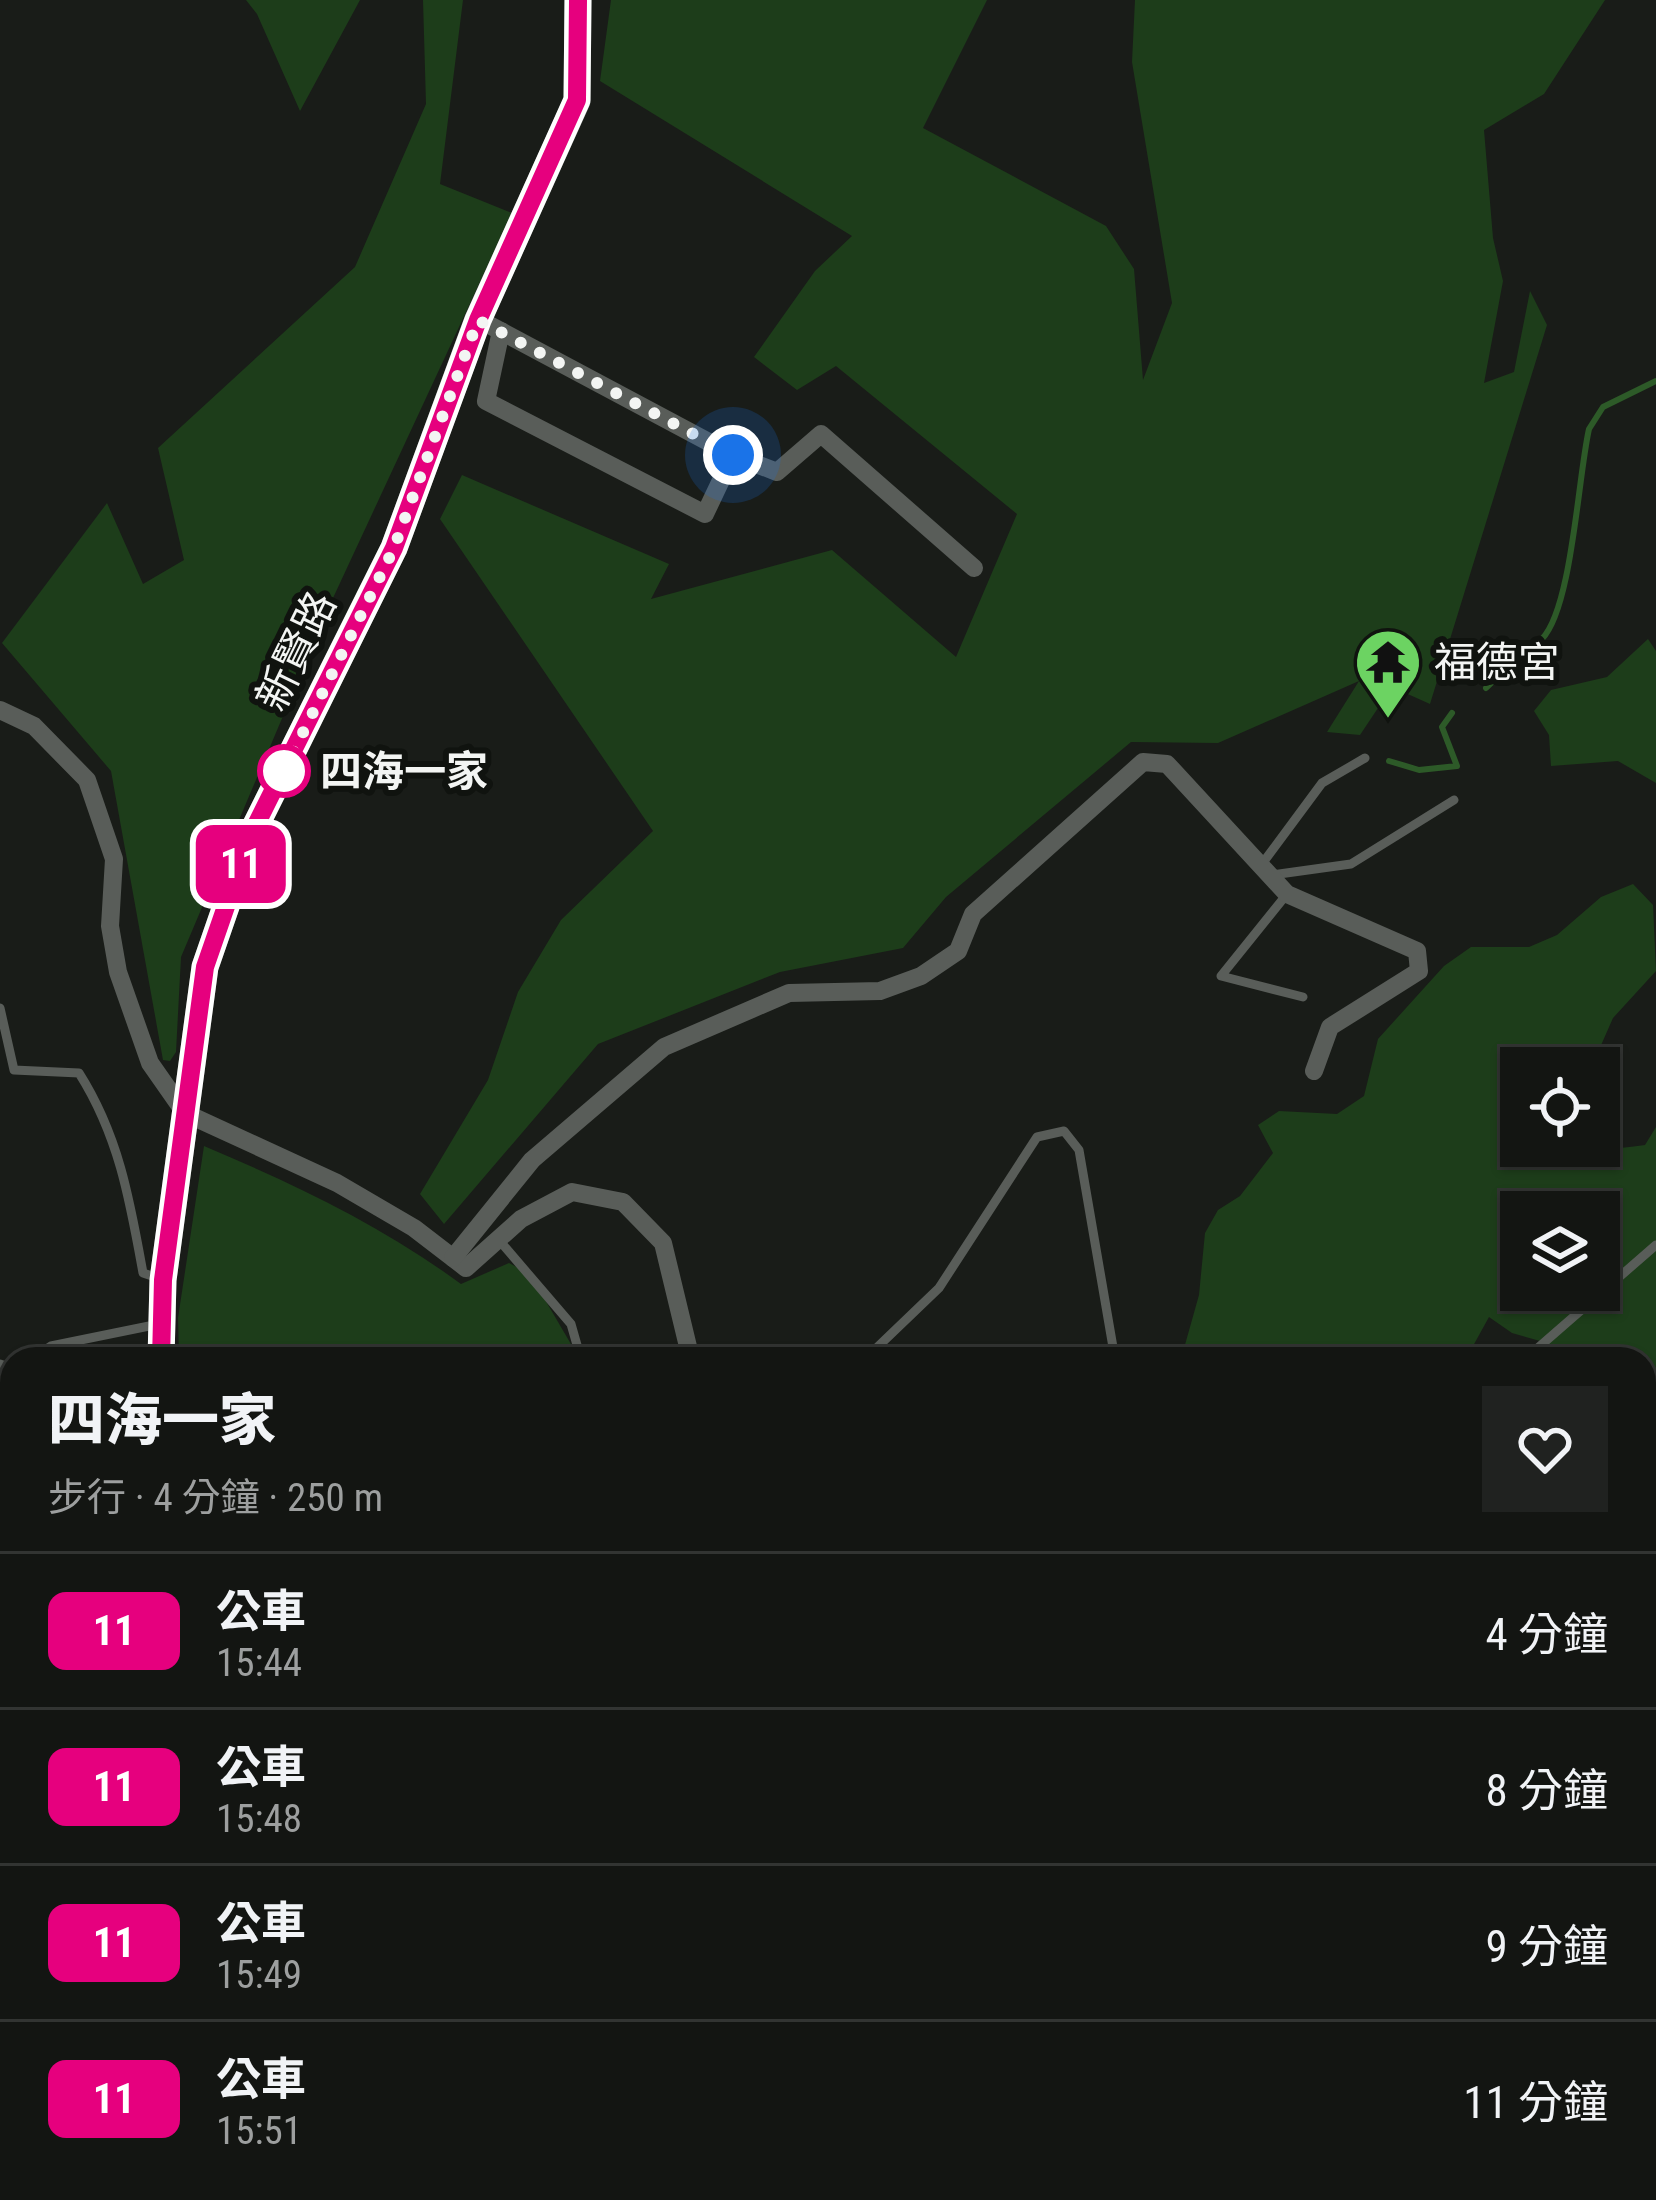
<!DOCTYPE html>
<html lang="zh-TW">
<head>
<meta charset="utf-8">
<style>
  :root { --surface:#131512; --page:#202220; --text:#f1f3f6; --muted:#9d9f9f; --line:#323432 }
  body { margin:0; font-family:"Roboto Condensed","Noto Sans TC",sans-serif; background:var(--page); color:var(--text); height:100vh; display:flex; flex-direction:column; font-size:45px; white-space:nowrap }
  * { box-sizing:border-box; margin:0 }
  p { font-size:39px; color:var(--muted) }
  .icon { flex:none; width:66px; height:66px; fill:none; stroke:currentColor; stroke-width:2; stroke-linecap:round; stroke-linejoin:round }
  .map { position:relative; flex:1; overflow:hidden }
  .side { position:absolute; left:0px; top:1347px; width:1656px; height:855px; display:flex; flex-direction:column; background:var(--surface); border-radius:36px 36px 0 0; box-shadow:0 3px 9px #0004,0 0 0 3px var(--line) }
  .side>* { flex:none }
  .badge { padding:0 24px; border-radius:18px; font-size:42px; line-height:78px }
  .tools { position:absolute; left:1500px; top:1047px; display:grid; gap:24px }
  .tools a { display:grid; place-items:center; width:120px; height:120px; border-radius:0px; background:var(--surface); box-shadow:0 3px 9px #0004,0 0 0 3px var(--line); font-size:60px }
  .you { position:absolute; width:60px; height:60px; margin:-30px; border:9px solid #fff; border-radius:50%; background:#1a73e8; box-shadow:0 0 0 18px #1a73e833 }
  .map>.badge { position:absolute; translate:-50% -50%; box-shadow:0 0 0 6px #fff }
  .round { display:grid; place-items:center; flex:none; width:126px; height:126px; border-radius:0px; background:var(--page) }
  .headline { display:flex; align-items:center; justify-content:space-between; height:204px; padding:0 48px }
  h1 { font-size:57px; font-weight:800; line-height:90px }
  ul { padding:0; list-style:none }
  li { display:flex; align-items:center; gap:36px; height:156px; padding:0 48px; border-top:3px solid var(--line) }
  li div { flex:1 }
  li b { display:block; font-size:45px }
  li em { font-style:normal }
  li .badge { min-width:132px; font-weight:700; text-align:center }
  .map>svg:first-child { display:block }
  .green { fill:#1d3d1a; fill-rule:evenodd }
  .lines { fill:none; stroke-linecap:round; stroke-linejoin:round }
  .stream { stroke:#2d5a28; stroke-width:6 }
  .lane { stroke:#595d59; stroke-width:9 }
  .street { stroke:#595d59; stroke-width:18 }
  .secondary { stroke:#595d59; stroke-width:27 }
  .line-casing { stroke:#fff; stroke-width:27 }
  .line { stroke:#e6007e; stroke-width:18 }
  .walk { stroke:#f3f5f3; stroke-width:12; stroke-dasharray:0 21.6 }
  .stop-dot { fill:#fff; stroke:#e6007e; stroke-width:6 }
  .labels { text-anchor:middle; dominant-baseline:central; stroke-width:12; stroke-linejoin:round; paint-order:stroke }
  .street-label { font-size:42px; fill:#f3f5f3; stroke:#10130f }
  .poi-label { font-size:42px; fill:#f3f5f3; stroke:#10130f; text-anchor:start }
  .stop-label { font-size:42px; font-weight:bold; fill:#f3f5f3; stroke:#10130f; text-anchor:start }
</style>
</head>
<body>
<div class="map">
<svg width="1656" height="2200" viewBox="0 0 1656 2200">
  <rect width="100%" height="100%" fill="#191c18"/>
  <!-- green -->
  <g class="green">
    <path d="M246,0h114l-60,111 -43,-97z"/>
    <path d="M423,0h40l-23,184 72,29 -179,385 -152,359 -5,95 -6,9 -7,-1 -52,-289 -109,-128 105,-140 36,81 41,-24 -26,-112 197,-181 71,-163z"/>
    <path d="M611,0h376l-64,128 183,98 28,43 9,111 29,-77 -40,-241 3,-62h470l-61,94 -60,36 9,108 10,43 -19,102 30,-11 16,-81 17,34 -117,379 -38,-17 -32,48 -33,-3 32,-51 -141,62 -87,-1 -185,155 -43,51 -123,24 -182,72 -154,180 -24,-30 68,-114 30,-88 43,-72 92,-89 -213,-312 22,-44 207,89 -18,35 181,-49 124,107 61,-143 -181,-148 -39,24 -43,-33 61,-86 37,-35 -252,-155z"/>
    <path d="M1648,639l8,12v132l-38,-22 -67,5 -2,-31 -15,-24 17,-21 56,-13z"/>
    <path d="M1633,884l20,21 3,66 -43,47 -22,50h-70v78c45,0 83,6 124,-1l11,-18v531l-12,8v-307h-96l-8,-18 -28,-8 -23,-16 -16,29 -14,13h-278l18,-64 6,-62 13,-23 22,-14 33,-43 -15,-28 21,-14 58,3 27,-18 14,-57 66,-73 27,-19h58l28,-12 44,-38zM1521,1212h78v78h-78z"/>
    <path d="M204,1146c92,39 177,79 257,138l48,-21 21,11 45,77c-23,12 -42,9 -66,0l5,8h-335l-1,-41z"/>
    <path d="M12,1577v613h157l1,10h-170v-598z"/>
    <path d="M1656,1859v211l-12,15v-212z"/>
    <path d="M205,2190h317l-2,10h-314z"/>
    <path d="M717,2190h182l4,10h-185z"/>
  </g>
  <g class="lines">
    <!-- stream -->
    <g class="stream">
      <path d="M1486,688c17,-18 39,-32 56,-49 30,-31 36,-162 47,-210l14,-22 53,-26"/>
      <path d="M1389,761l30,9 38,-4 -15,-39 10,-14"/>
    </g>
    <!-- lane -->
    <g class="lane">
      <path d="M1262,864l60,-81 43,-25"/>
      <path d="M1272,875l79,-11 103,-64"/>
      <path d="M1287,894l-66,82 82,21"/>
      <path d="M0,1008l14,62 65,3c40,63 51,128 64,200l15,5"/>
      <path d="M499,1240l72,84 10,35"/>
      <path d="M32,1359l19,-13 108,-22"/>
      <path d="M865,1359l74,-71 98,-151 27,-6 15,19 35,203 11,4"/>
      <path d="M1525,1359l131,-114"/>
      <path d="M0,1364l12,4"/>
      <path d="M12,1423v25"/>
      <path d="M0,1558l12,-39"/>
      <path d="M1169,2190l2,10"/>
      <path d="M1118,2200v-10"/>
    </g>
    <!-- street -->
    <g class="street">
      <path d="M478,319l255,136 44,17 44,-38 153,134"/>
      <path d="M501,331l-15,70 219,113 28,-59"/>
      <path d="M0,710l34,16 53,54 27,79 -4,67 8,46 32,91 35,50 152,70 77,45 52,40 55,-49 51,-27 51,10 40,41 28,116"/>
      <path d="M453,1258l79,-98 132,-113 125,-54 91,-2 41,-15 37,-25 15,-37 170,-152 24,2 120,130 130,57 2,20 -89,56 -16,44"/>
      <path d="M550,2200l1,-10"/>
    </g>
    <!-- secondary -->
    <g class="secondary">
      <path d="M161,1359l2,-79 42,-313 45,-130 144,-289 84,-229 99,-218 1,-101"/>
      <path d="M185,2190l1,10"/>
    </g>
  </g>
  <g class="lines">
    <!-- line casing -->
    <g class="line-casing">
      <path id="line" d="M161,1359l2,-79 42,-313 45,-130 144,-289 84,-228 99,-220 1,-100"/>
    </g>
    <!-- line -->
    <use href="#line" class="line"/>
    <!-- walk -->
    <path class="walk" d="M284,771l110,-223 84,-228 255,135"/>
  </g>
  <!-- icons -->
  <defs>
    <g id="temple-pin" transform="scale(3.45)"><path d="M0 17L-7.5 6A9.5 9.5 0 1 1 7.5 6Z" fill="#6cd362" stroke="#10130f"/><path d="M0-6L5-2H3V0L6.5 2.5H4V6H1.5V3h-3V6H-4V2.5H-6.5L-3 0V-2H-5Z" fill="#111"/></g>
  </defs>
  <g fill-rule="evenodd">
    <use href="#temple-pin" x="1388" y="662"/>
  </g>
  <!-- markers -->
  <circle class="stop-dot" cx="284" cy="771" r="24"/>
  <g class="labels">
    <!-- street labels -->
    <g class="street-label">
      <text transform="translate(296 651) rotate(-64)">新賢路</text>
    </g>
    <!-- poi labels -->
    <g class="poi-label">
      <text x="1434" y="662">福德宮</text>
    </g>
    <!-- stop labels -->
    <g class="stop-label">
      <text x="320" y="771">四海一家</text>
    </g>
  </g>
</svg>
<div class="tools">
<a><svg class="icon" aria-label="locate" viewBox="0 0 24 24"><circle cx="12" cy="12" r="6"/><path d="M12 2v4M12 18v4M2 12h4M18 12h4"/></svg></a>
<a><svg class="icon" aria-label="layers" viewBox="0 0 24 24"><path d="M12 4l9 5-9 5-9-5zM3 14l9 5 9-5"/></svg></a>
</div>
<div class="you" style="left:733px;top:455px"></div>
<b class="badge" style="left:241px;top:864px;background:#e6007e;color:#fff">11</b>
<section class="side">
<div class="headline"><div><h1>四海一家</h1><p>步行 · 4 分鐘 · 250 m</p></div><a class="round"><svg class="icon" aria-label="heart" viewBox="0 0 24 24"><path d="M12 20l-8-8c-3-5 5-10 8-4 3-6 11-1 8 4z"/></svg></a></div>
<ul>
<li><span class="badge" style="background:#e6007e;color:#fff">11</span><div><b>公車</b><p>15:44</p></div><em>4 分鐘</em></li>
<li><span class="badge" style="background:#e6007e;color:#fff">11</span><div><b>公車</b><p>15:48</p></div><em>8 分鐘</em></li>
<li><span class="badge" style="background:#e6007e;color:#fff">11</span><div><b>公車</b><p>15:49</p></div><em>9 分鐘</em></li>
<li><span class="badge" style="background:#e6007e;color:#fff">11</span><div><b>公車</b><p>15:51</p></div><em>11 分鐘</em></li>
</ul>
</section>
</div>
</body>
</html>
